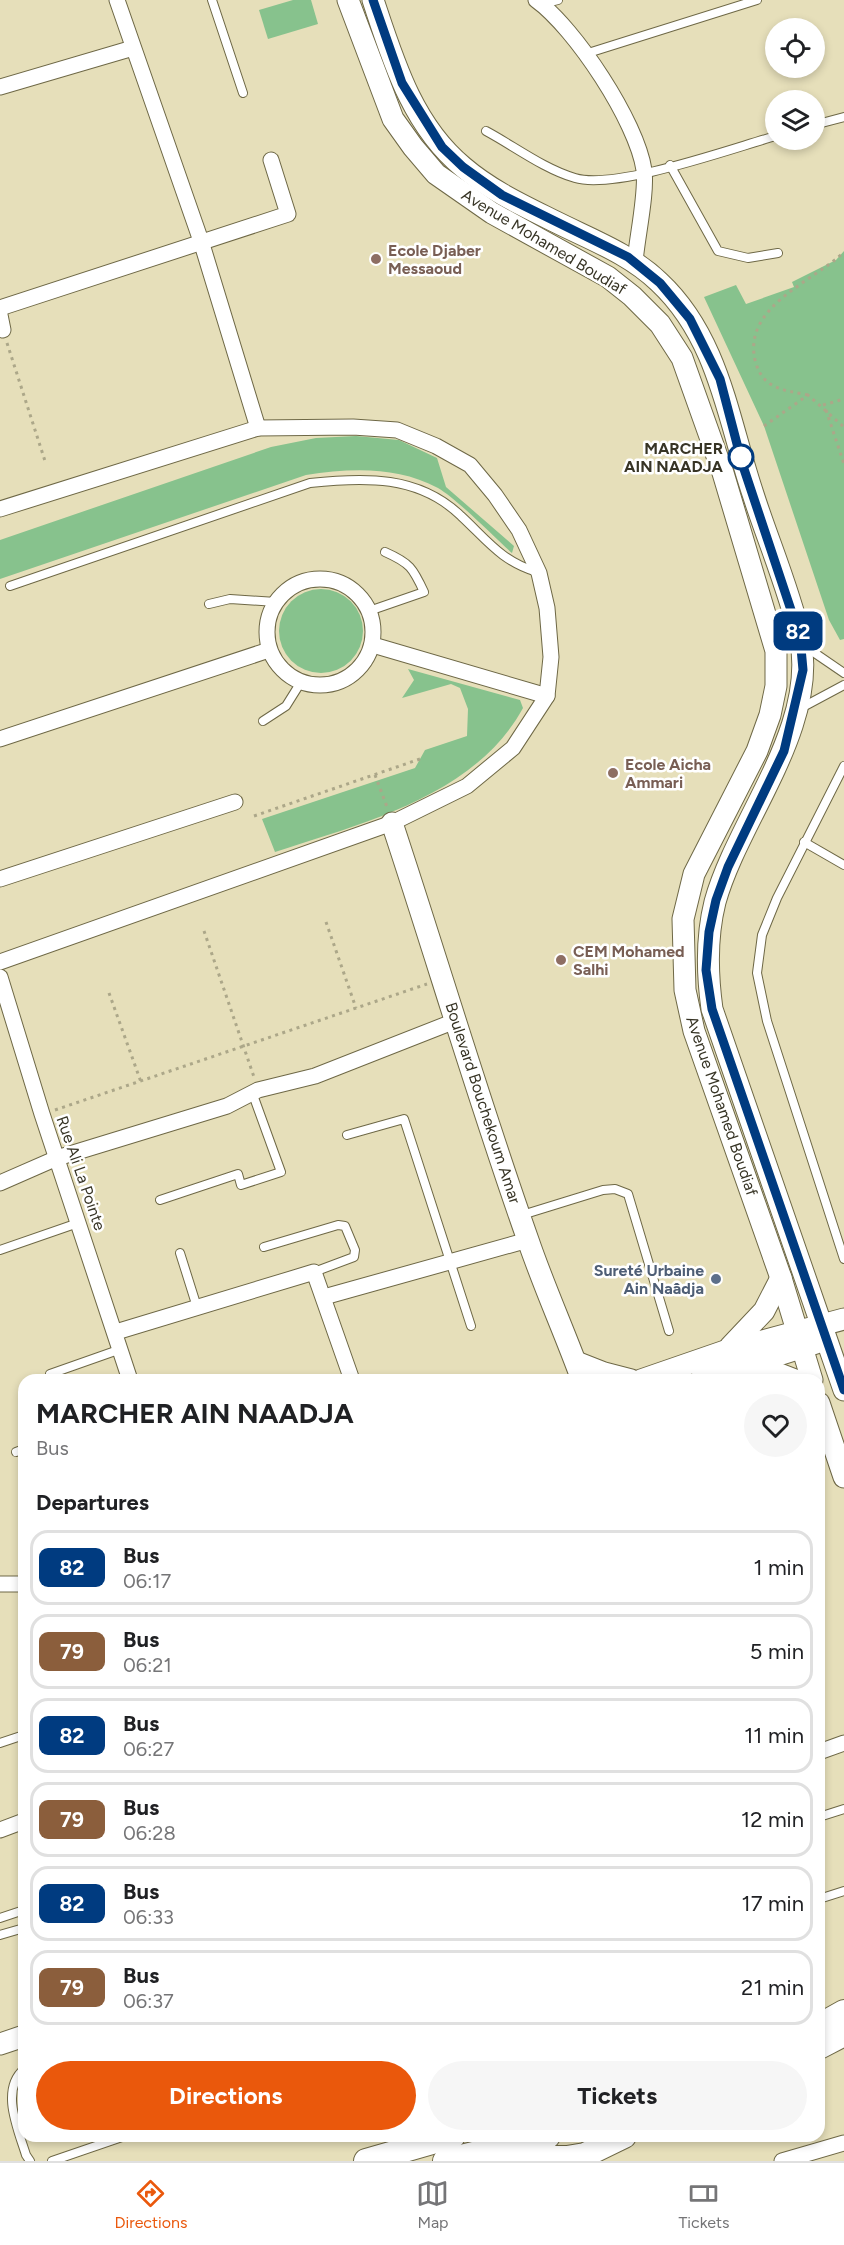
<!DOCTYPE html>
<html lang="en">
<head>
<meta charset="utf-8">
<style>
  :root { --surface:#fff; --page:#f6f6f6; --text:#202124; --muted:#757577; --line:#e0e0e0; --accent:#ea580c }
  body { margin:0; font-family:Figtree,sans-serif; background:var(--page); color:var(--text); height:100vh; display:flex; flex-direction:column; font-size:22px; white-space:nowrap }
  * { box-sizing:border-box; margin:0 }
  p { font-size:20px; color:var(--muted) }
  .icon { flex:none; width:33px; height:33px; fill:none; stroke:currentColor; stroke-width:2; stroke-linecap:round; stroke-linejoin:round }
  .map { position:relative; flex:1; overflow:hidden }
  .sheet { position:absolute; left:18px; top:1374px; width:807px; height:768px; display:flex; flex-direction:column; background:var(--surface); border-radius:18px; box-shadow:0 3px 9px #0003 }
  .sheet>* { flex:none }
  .badge { padding:0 12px; border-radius:9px; font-size:21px; line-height:39px }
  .controls { position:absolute; left:765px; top:18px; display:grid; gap:12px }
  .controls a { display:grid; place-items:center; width:60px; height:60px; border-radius:50%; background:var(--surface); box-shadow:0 3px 9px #0003; font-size:30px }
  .map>.badge { position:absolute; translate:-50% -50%; box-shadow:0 0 0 3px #fff }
  h2 { padding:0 18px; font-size:22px; line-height:54px }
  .round { display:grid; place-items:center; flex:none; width:63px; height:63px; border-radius:32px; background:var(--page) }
  .headline { display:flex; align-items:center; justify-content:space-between; height:102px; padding:0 18px }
  h1 { font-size:28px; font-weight:700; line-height:45px }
  .action { display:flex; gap:12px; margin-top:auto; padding:12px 18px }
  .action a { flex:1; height:69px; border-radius:36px; background:var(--accent); color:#fff; font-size:24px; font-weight:700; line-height:69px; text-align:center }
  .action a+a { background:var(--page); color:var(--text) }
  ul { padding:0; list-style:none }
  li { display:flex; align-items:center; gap:18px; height:75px; margin:0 12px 9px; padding:0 6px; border:3px solid var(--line); border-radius:18px }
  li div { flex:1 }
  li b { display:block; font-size:22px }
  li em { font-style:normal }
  li .badge { min-width:66px; font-weight:700; text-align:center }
  .dock { display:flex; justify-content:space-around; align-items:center; height:84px; border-top:2px solid var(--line); background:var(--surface); font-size:16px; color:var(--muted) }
  .dock a { display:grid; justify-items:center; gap:3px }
  .dock .selected { color:var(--accent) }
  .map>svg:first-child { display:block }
  .green { fill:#87c28d }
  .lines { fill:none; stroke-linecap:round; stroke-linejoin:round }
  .lane-casing { stroke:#6e6846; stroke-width:10 }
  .street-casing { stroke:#6e6846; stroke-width:17 }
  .secondary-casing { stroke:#6e6846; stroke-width:23 }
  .primary-casing { stroke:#6e6846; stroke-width:26 }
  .path { stroke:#aca789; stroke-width:3; stroke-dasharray:3 4.5; stroke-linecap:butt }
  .lane { stroke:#fff; stroke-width:8 }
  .street { stroke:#fff; stroke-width:15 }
  .secondary { stroke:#fff; stroke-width:21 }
  .primary { stroke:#fff; stroke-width:24 }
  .line-casing { stroke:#fff; stroke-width:14 }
  .line { stroke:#003b80; stroke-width:9 }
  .education-dot { fill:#8d6e63; stroke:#fff; stroke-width:2 }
  .stop-dot { fill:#fff; stroke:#003b80; stroke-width:3 }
  .service-dot { fill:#5c6f8a; stroke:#fff; stroke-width:2 }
  .labels { text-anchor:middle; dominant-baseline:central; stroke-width:5; stroke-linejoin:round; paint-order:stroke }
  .street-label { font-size:16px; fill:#373425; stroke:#fff }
  .education-label { font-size:16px; font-weight:bold; fill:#785e54; stroke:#fff; text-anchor:start }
  .stop-label { font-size:16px; font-weight:bold; fill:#373425; stroke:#fff; text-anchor:end }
  .service-label { font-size:16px; font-weight:bold; fill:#4e5e75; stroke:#fff; text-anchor:end }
</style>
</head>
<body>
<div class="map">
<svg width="844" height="2161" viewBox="0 0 844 2161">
  <rect width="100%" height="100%" fill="#e6dfba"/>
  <!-- green -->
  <g class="green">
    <path d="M293,0h18l7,24 -50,15 -9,-29z"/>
    <path d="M844,251v388l-4,1 -11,-20 -65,-194 -60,-129 32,-12 10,19 48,-17 -2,-5 44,-22z"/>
    <path d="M356,436l43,4 38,18 9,29 68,59 -2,7c-18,-16 -55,-54 -74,-65 -41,-22 -87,-20 -132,-13l-306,104v-39l271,-93 45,-9z"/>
    <circle cx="321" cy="631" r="42"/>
    <path d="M408,669l112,31 3,8c-48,88 -160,115 -248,144l-13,-33 153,-51 10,-18 42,-14 1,-27 -8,-21 -9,-4 -49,14 12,-18z"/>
  </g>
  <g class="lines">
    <!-- lane casing -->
    <g class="lane-casing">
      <g id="lane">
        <path d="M212,0l31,93"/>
        <path d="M542,4l16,-4"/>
        <path d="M585,54l172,-54"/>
        <path d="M814,125l30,-8"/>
        <path d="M486,131c28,15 58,38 89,47 41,12 155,-29 201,-42"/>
        <path d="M670,165l48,86 30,7 30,-5"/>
        <path d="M10,586l300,-103c54,-6 109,-8 151,33 26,24 40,45 76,56"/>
        <path d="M209,604l21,-5 46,3"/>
        <path d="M369,611l55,-19c-11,-24 -14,-29 -39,-40"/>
        <path d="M803,645l41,28"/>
        <path d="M801,708l43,-23"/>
        <path d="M263,721l23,-15 15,-24"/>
        <path d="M844,766l-67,132 -15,37 -5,38 10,48 77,238"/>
        <path d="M804,842l40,23"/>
        <path d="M347,1135l57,-16 67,207"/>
        <path d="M160,1200l78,-26 3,11 40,-13 -29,-80"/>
        <path d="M522,1215l81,-25 12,-1 13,5 41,137"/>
        <path d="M264,1247l74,-22 7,1 10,24 -1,7 -40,15"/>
        <path d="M0,1250l78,-27"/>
        <path d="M180,1253l17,54"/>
        <path d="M52,1380l-2,-6 71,-25"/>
        <path d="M16,1452l8,-3"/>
        <path d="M0,1743l24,-8"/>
        <path d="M819,1817l25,-8"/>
        <path d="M819,1899l25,-8"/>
        <path d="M0,1918l24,-8"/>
        <path d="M0,1935l24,-7"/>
        <path d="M24,2069c-24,21 -6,60 2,86l4,6"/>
        <path d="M52,2161l73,-25"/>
      </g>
    </g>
    <!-- street casing -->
    <g class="street-casing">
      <g id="street">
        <path d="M117,0l84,241 57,187"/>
        <path d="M536,0c39,28 101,122 108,170 3,23 -7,67 -9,92"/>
        <path d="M0,87l133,-39"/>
        <path d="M0,308l288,-94 -17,-54"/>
        <path d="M0,315l3,15"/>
        <path d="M0,509l258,-81 95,-1 44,3 39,16 34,19 25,30 24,35 20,43 8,35 4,49 -4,39 -34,52 -46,38 -75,37 -392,139"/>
        <circle cx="320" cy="632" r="53"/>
        <path d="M373,645l174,51"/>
        <path d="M0,739l269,-89"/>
        <path d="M0,879l235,-77"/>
        <path d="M0,977l42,137 88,266"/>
        <path d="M0,1183l57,-25 170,-52 31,-16 57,-14 140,-55"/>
        <path d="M324,1297l204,-57"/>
        <path d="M116,1332l198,-60 38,108"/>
        <path d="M0,1584h24"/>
        <path d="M819,1752l25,-9"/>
        <path d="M0,1830l24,-9"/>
        <path d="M782,2161l62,-18"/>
      </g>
    </g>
    <!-- secondary casing -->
    <g class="secondary-casing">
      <g id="secondary">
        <path d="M348,0l45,119 20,28 23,27 56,39 116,64 24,19 28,28 22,34 41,115 53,178v35l-6,29 -13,36 -63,123 -11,45 2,71 9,41 87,247 31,102"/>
        <path d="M373,0c20,60 39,125 90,167 28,24 61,39 93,55 36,18 74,32 103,60 60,56 69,138 94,212 15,47 36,95 47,143 19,90 -62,182 -85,265 -9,36 -8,71 -3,107l132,381"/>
        <path d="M392,823c46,139 87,279 136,417 16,47 37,93 54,140"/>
        <path d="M730,1347l34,-36 17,-33"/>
        <path d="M576,1362l28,11 27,7"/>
        <path d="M751,1363l44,17"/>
        <path d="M641,1380l84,-29 119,-32"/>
        <path d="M700,1380l116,-37"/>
        <path d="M819,1403l25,74"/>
        <path d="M0,2044l24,-8"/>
      </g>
    </g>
    <!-- primary casing -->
    <g class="primary-casing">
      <g id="primary">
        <path d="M819,2026l25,-14"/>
        <path d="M819,2047l25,-13"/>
        <path d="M366,2161l87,-25"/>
        <path d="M445,2161l103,-25"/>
        <path d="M483,2161l11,-3h73l18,-3 39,-19"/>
      </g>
    </g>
    <!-- path -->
    <g class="path">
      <path d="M7,343l38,118"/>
      <path d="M808,395c-25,-5 -46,-6 -53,-35 -12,-54 58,-78 89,-108"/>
      <path d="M823,405l21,-6"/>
      <path d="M826,410l18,54"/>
      <path d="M764,426l44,-31 36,32"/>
      <path d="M375,775l12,32"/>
      <path d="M254,816l166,-57"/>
      <path d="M326,922l30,86"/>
      <path d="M204,931l50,146"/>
      <path d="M109,993l32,89"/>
      <path d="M55,1110l372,-126"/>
    </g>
    <!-- lane -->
    <use href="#lane" class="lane"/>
    <!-- street -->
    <use href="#street" class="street"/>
    <!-- secondary -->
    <use href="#secondary" class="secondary"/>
    <!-- primary -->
    <use href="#primary" class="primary"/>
  </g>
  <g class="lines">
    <!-- line casing -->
    <g class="line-casing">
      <path id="line" d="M373,0l29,83 40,64 21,20 39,28 126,62 32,26 30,36 30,60 22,84 58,174 3,33 -19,81 -56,116 -12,33 -7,32 -3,38 6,39 132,381"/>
    </g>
    <!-- line -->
    <use href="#line" class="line"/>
  </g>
  <!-- markers -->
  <g class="education-dot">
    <circle cx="376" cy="259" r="6"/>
    <circle cx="613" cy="773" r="6"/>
    <circle cx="561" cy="960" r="6"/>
  </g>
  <circle class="stop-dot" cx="741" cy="457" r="12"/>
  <circle class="service-dot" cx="716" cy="1279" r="6"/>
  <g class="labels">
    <!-- street labels -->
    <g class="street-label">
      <text transform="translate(544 242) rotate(31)">Avenue Mohamed Boudiaf</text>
      <text transform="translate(483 1103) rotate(72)">Boulevard Bouchekoum Amar</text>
      <text transform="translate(722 1106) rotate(71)">Avenue Mohamed Boudiaf</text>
      <text transform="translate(81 1173) rotate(71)">Rue Ali La Pointe</text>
    </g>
    <!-- education labels -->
    <g class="education-label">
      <text x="388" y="250">Ecole Djaber<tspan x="388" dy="18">Messaoud</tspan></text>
      <text x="625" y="764">Ecole Aicha<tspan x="625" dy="18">Ammari</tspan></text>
      <text x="573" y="951">CEM Mohamed<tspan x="573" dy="18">Salhi</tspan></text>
    </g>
    <!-- stop labels -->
    <g class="stop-label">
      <text x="723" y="448">MARCHER<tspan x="723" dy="18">AIN NAADJA</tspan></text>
    </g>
    <!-- service labels -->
    <g class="service-label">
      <text x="704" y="1270">Sureté Urbaine<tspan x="704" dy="18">Ain Naâdja</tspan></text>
    </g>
  </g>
</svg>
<div class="controls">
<a><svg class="icon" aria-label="locate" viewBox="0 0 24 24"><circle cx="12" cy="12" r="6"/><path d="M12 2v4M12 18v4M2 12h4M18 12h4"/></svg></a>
<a><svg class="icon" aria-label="layers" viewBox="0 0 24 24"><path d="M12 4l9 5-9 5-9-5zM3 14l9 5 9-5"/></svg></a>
</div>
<b class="badge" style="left:798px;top:631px;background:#003b80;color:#fff">82</b>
<section class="sheet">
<div class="headline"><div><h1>MARCHER AIN NAADJA</h1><p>Bus</p></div><a class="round"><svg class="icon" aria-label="heart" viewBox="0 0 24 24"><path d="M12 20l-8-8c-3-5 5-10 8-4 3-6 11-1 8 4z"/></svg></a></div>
<h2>Departures</h2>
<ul>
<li><span class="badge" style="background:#003b80;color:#fff">82</span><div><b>Bus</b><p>06:17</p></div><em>1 min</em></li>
<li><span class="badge" style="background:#8b5e3c;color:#fff">79</span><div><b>Bus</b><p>06:21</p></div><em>5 min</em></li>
<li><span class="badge" style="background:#003b80;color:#fff">82</span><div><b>Bus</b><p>06:27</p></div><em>11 min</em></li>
<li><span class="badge" style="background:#8b5e3c;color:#fff">79</span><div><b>Bus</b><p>06:28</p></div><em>12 min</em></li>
<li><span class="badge" style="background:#003b80;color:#fff">82</span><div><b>Bus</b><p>06:33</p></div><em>17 min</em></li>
<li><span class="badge" style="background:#8b5e3c;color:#fff">79</span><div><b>Bus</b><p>06:37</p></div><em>21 min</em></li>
</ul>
<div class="action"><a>Directions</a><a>Tickets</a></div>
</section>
</div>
<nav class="dock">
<a class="selected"><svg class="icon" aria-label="directions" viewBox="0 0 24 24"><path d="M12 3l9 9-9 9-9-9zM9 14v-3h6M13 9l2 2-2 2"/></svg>Directions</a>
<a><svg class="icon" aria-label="map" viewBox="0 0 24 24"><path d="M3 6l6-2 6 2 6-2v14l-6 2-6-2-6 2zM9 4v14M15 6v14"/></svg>Map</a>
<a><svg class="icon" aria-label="tickets" viewBox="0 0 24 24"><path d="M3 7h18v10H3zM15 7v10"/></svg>Tickets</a>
</nav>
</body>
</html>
